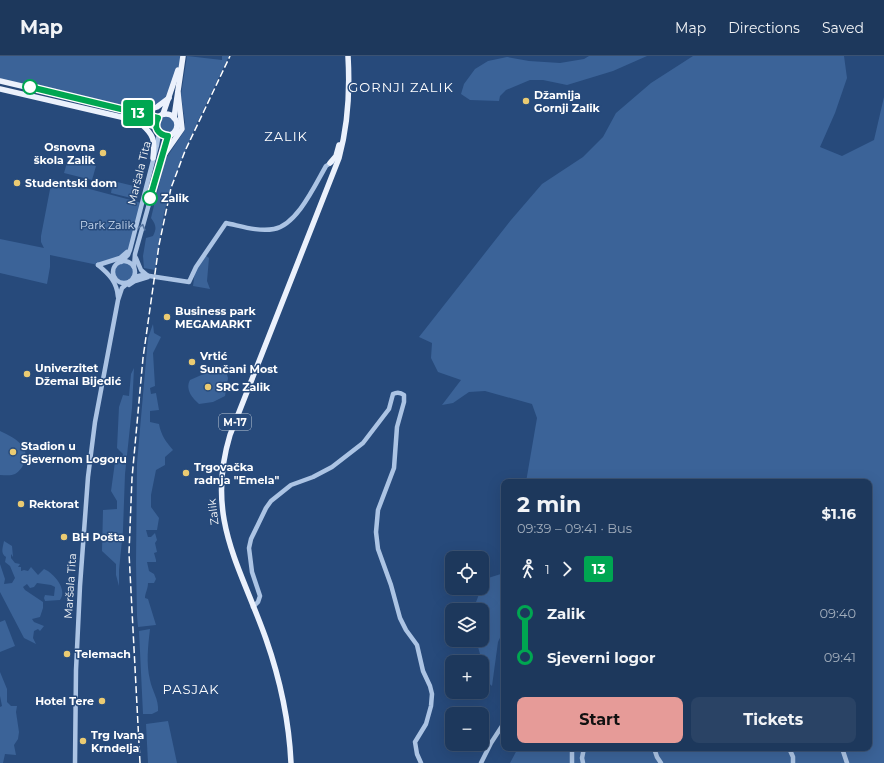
<!DOCTYPE html>
<html lang="en">
<head>
<meta charset="utf-8">
<style>
  :root { --surface:#1d385c; --page:#2a4365; --text:#f1f3f6; --muted:#a0acbb; --line:#3b5272; --accent:#e69b98 }
  body { margin:0; font-family:Montserrat,sans-serif; background:var(--page); color:var(--text); height:100vh; display:flex; flex-direction:column; font-size:15px; white-space:nowrap }
  * { box-sizing:border-box; margin:0 }
  p { font-size:13px; color:var(--muted) }
  .icon { flex:none; width:22px; height:22px; fill:none; stroke:currentColor; stroke-width:2; stroke-linecap:round; stroke-linejoin:round }
  .map { position:relative; flex:1; overflow:hidden }
  .panel { position:absolute; left:501px; top:423px; width:371px; height:272px; display:flex; flex-direction:column; background:var(--surface); border-radius:8px; box-shadow:0 4px 16px #0002,0 0 0 1px var(--line) }
  .panel>* { flex:none }
  .badge { padding:0 8px; border-radius:3px; font-size:14px; line-height:26px }
  .tools { position:absolute; left:445px; top:495px; display:grid; gap:8px }
  .tools a { display:grid; place-items:center; width:44px; height:44px; border-radius:8px; background:var(--surface); box-shadow:0 4px 16px #0002,0 0 0 1px var(--line); font-size:20px }
  .map>.badge { position:absolute; translate:-50% -50%; box-shadow:0 0 0 2px #fff }
  .legs { display:flex; align-items:center; gap:6px; height:44px; padding:0 16px; font-size:13px }
  .legs p { margin-inline-start:auto }
  .summary { display:flex; align-items:center; justify-content:space-between; height:68px; padding:0 16px }
  h1 { font-size:22px; font-weight:700; line-height:30px }
  .primary-button { display:flex; gap:8px; margin-top:auto; padding:8px 16px }
  .primary-button a { flex:1; height:46px; border-radius:8px; background:var(--accent); color:#111; font-size:16px; font-weight:700; line-height:46px; text-align:center }
  .primary-button a+a { background:var(--page); color:var(--text) }
  ul { padding:0 16px; list-style:none }
  li { display:flex; align-items:center; gap:14px; height:44px; font-size:15px }
  li i { display:grid; place-items:center; width:6px; height:100%; margin:0 5px; background:currentColor }
  li i::after { content:''; width:10px; height:10px; margin:-5px; border:3px solid; border-radius:50%; background:var(--surface) }
  li p { margin-inline-start:auto }
  li:first-child i { background:linear-gradient(#0000 50%,currentColor 0) }
  li:last-child i { background:linear-gradient(currentColor 50%,#0000 0) }
  header { display:flex; align-items:center; gap:24px; box-sizing:border-box; height:56px; padding:0 20px; background:var(--surface); border-bottom:1px solid var(--line) }
  header strong { font-size:19px }
  nav { display:flex; gap:22px; margin-inline-start:auto; font-size:14px }
  .map>svg:first-child { display:block }
  .green { fill:#3b6398 }
  .lines { fill:none; stroke-linecap:round; stroke-linejoin:round }
  .tertiary { stroke:#acc4e4; stroke-width:4.5 }
  .primary { stroke:#ebf1fc; stroke-width:5.5 }
  .rail { stroke:#fff; stroke-width:1.5; stroke-dasharray:7 3; stroke-linecap:butt }
  .oneway { stroke:#5675a0 }
  .line-1-casing { stroke:#fff; stroke-width:9 }
  .line-1 { stroke:#00a651; stroke-width:6 }
  .stop-1-dot { fill:#fff; stroke:#00a651; stroke-width:2 }
  .poi-dot { fill:#ebcb72; stroke:#274a7b; stroke-width:1.5 }
  .labels { text-anchor:middle; dominant-baseline:central; stroke-width:3; stroke-linejoin:round; paint-order:stroke }
  .shield { fill:#274a7b; stroke:#bec9d7; stroke-width:1 }
  .shield-label { font-size:10px; font-weight:bold; fill:#fff }
  .poi-label { font-size:11px; font-weight:bold; fill:#fff; stroke:#274a7b; text-anchor:start }
  .street-label { font-size:11px; fill:#fff; stroke:#274a7b }
  .stop-label { font-size:11px; font-weight:bold; fill:#fff; stroke:#274a7b; text-anchor:start }
  .park-label { font-size:11px; fill:#cedef3; stroke:#274a7b }
  .quarter-label { font-size:13px; letter-spacing:1px; fill:#fff; stroke:#274a7b }
</style>
</head>
<body>
<header>
<strong>Map</strong>
<nav><a>Map</a><a>Directions</a><a>Saved</a></nav>
</header>
<div class="map">
<svg width="884" height="707" viewBox="0 0 884 707">
  <rect width="100%" height="100%" fill="#274a7b"/>
  <!-- green -->
  <g class="green">
    <path d="M0,0h182l-12,42 -31,15 -139,-32z"/>
    <path d="M187,0l35,4v-4h7l-33,69 -25,62 -7,26 -9,57 -11,-2 -1,-12 3,-18 7,-2c4,-8 3,-11 -2,-18l14,-58 20,-30v-8l-4,-27z"/>
    <path d="M589,0h58l-34,15 -46,14 -24,-5h-13l-24,10 -6,6 -1,5 -29,-1 -9,-6 3,-10 11,-15 13,-8 19,-4 22,4 31,2 24,-4z"/>
    <path d="M693,0h151l3,22 -12,35 -15,34 22,9 32,-16 10,-43v666h-374l8,-15h351v-266h-343l11,-64 -5,-14 -47,-13 -16,1 -16,11 -11,2 19,-25 -23,-8 -7,-14 1,-15 -13,-6 92,-117 31,-36 41,-27 20,-20 13,-24 35,-30z"/>
    <circle cx="166" cy="69" r="10"/>
    <path d="M68,103l28,7 -4,14 -28,-7z"/>
    <path d="M52,123l90,24 -12,47 -6,6 -26,9 -48,-10v12l-3,17 -47,-11v-34l44,9 -3,-6v-6z"/>
    <path d="M113,125l25,6 -3,12 -24,-6z"/>
    <path d="M205,199l4,3 -2,23 3,8 -17,-3 2,-15z"/>
    <circle cx="124" cy="216" r="10"/>
    <path d="M153,268l1,9 7,4 -8,16 2,33 -5,2 1,6 5,-1 3,17 -9,1v11l9,2c2,11 7,18 14,26l-8,7v8l-9,5 -5,25v12l8,11 -2,12h-11l2,7h3l4,-4 2,7 -2,3 2,9 -3,1 2,7v2h-9l2,9 5,3 2,5 -2,4h-6c0,6 -3,10 -3,15l3,1 8,26 -18,2 -1,-11 -1,-53 1,-100 11,-125z"/>
    <path d="M224,309l4,13 -3,18 -12,6 -14,2c-7,-6 -14,-15 -9,-24z"/>
    <path d="M134,312l-2,40 -7,66 -2,56 -4,40v16l-3,-11v-11l-14,-13 1,-41 14,-1v-8l-6,-10 4,-29 6,-1 2,-7 -6,-6 2,-41 4,-12 6,1 2,-22z"/>
    <path d="M0,375c8,4 18,8 23,16 6,8 1,22 -8,27 -4,2 -10,1 -15,1z"/>
    <path d="M4,485l8,5 1,11 -2,-3v4l4,5 5,1 -2,3h3v4l3,-1 4,1 3,-4 7,8 6,-6c10,4 24,21 16,31l-15,1 -1,-3 1,-3 9,1 1,-9 -4,-2 -14,-2 -3,4 -4,1 -3,-4 -4,3 2,3 18,12v6l-3,9 -8,2 2,3 10,4 -4,5 -2,-2 -4,2 -1,7 3,6 -12,-6 -24,-46v-28l5,15 -1,5 8,-1 3,-5 -5,-12 -5,-4 1,-5c-6,-4 -3,-10 -2,-16z"/>
    <path d="M504,517v56l-6,13 -6,44 -8,-7 -4,-25 -4,-14h6v-30h-6v-8l9,-23z"/>
    <path d="M5,564l10,26 -15,6v-30z"/>
    <path d="M150,573c-2,17 -4,34 0,51 2,11 9,19 8,31l-6,3h-9l-4,-83z"/>
    <path d="M0,616l7,17v13l4,4h6l-1,6 3,20 -1,7 -4,6 2,10 -11,-1 -2,9h-3v-56l2,-1 -2,-10z"/>
    <path d="M168,665l9,42h-29l-2,-39z"/>
  </g>
  <g class="lines">
    <!-- tertiary -->
    <g class="tertiary">
      <path d="M136,202l5,12 7,6"/>
      <circle cx="124" cy="216" r="11"/>
      <path d="M121,206l7,-7 2,-5 27,-105 2,-12"/>
      <path d="M98,209c11,9 19,17 20,32"/>
      <path d="M98,209l22,-7 7,-6"/>
      <path d="M134,211l1,-13 33,-118"/>
      <path d="M134,221l9,-2 46,7 7,-15 30,-44c15,3 32,9 48,6 23,-4 41,-44 52,-63l6,-4"/>
      <path d="M129,229l6,-4 13,-4"/>
      <path d="M253,551l5,-5 2,-6 -8,-24 -3,-24 2,-9 15,-31 5,-7 20,-16 22,-8 19,-10 31,-24 26,-34 4,-15c4,-2 7,-2 11,1v7l-7,25 -3,41 -16,42 -2,22 2,17 13,36 9,33 6,12 11,15 6,26 7,15 2,8 -1,12 -5,18 -11,18 2,12 4,9"/>
      <path d="M654,692l3,9 4,6"/>
      <path d="M789,692l4,9v6"/>
      <path d="M842,692l5,15"/>
      <path d="M75,707l1,-93 4,-84 8,-109 7,-55 23,-122 4,-12 7,-6"/>
      <path d="M481,707l10,-20 13,-20"/>
      <path d="M572,707v-15"/>
      <path d="M583,707l-1,-5 2,-10"/>
    </g>
    <!-- primary -->
    <g class="primary">
      <path d="M0,25l158,37"/>
      <path d="M0,33l121,28 35,10"/>
      <path d="M140,57l17,-6 12,-9"/>
      <path d="M163,58l15,-44"/>
      <circle cx="166" cy="69" r="11"/>
      <path d="M174,62l9,-62"/>
      <path d="M141,68c13,11 14,16 12,34"/>
      <path d="M161,103l21,-30 -4,-36"/>
      <path d="M330,107l6,-7 3,-11"/>
      <path d="M291,707c-2,-43 -11,-84 -25,-124 -26,-74 -61,-121 -36,-204l109,-277c9,-33 11,-68 9,-102"/>
    </g>
    <!-- rail -->
    <path class="rail" d="M140,707l-11,-210 3,-75 11,-120 16,-113 12,-57 14,-37 45,-95"/>
  </g>
  <!-- one-way arrows -->
  <defs><path id="oneway-chevron" d="M-2-3.5L2.5 0L-2 3.5" fill="none" stroke-width="1.6" stroke-linecap="round" stroke-linejoin="round"/></defs>
  <use class="oneway" href="#oneway-chevron" transform="translate(142 171) rotate(-75)"/>
  <g class="lines">
    <!-- line-1 casing -->
    <g class="line-1-casing">
      <path id="line-1" d="M30,31l128,31c-5,9 0,17 10,18l-18,62"/>
    </g>
    <!-- line-1 -->
    <use href="#line-1" class="line-1"/>
  </g>
  <!-- markers -->
  <g class="stop-1-dot">
    <circle cx="30" cy="31" r="7"/>
    <circle cx="150" cy="142" r="7"/>
  </g>
  <g class="poi-dot">
    <circle cx="526" cy="45" r="4"/>
    <circle cx="103" cy="97" r="4"/>
    <circle cx="17" cy="127" r="4"/>
    <circle cx="167" cy="261" r="4"/>
    <circle cx="192" cy="306" r="4"/>
    <circle cx="27" cy="318" r="4"/>
    <circle cx="208" cy="331" r="4"/>
    <circle cx="13" cy="396" r="4"/>
    <circle cx="186" cy="417" r="4"/>
    <circle cx="21" cy="448" r="4"/>
    <circle cx="64" cy="481" r="4"/>
    <circle cx="67" cy="598" r="4"/>
    <circle cx="102" cy="645" r="4"/>
    <circle cx="83" cy="685" r="4"/>
  </g>
  <g class="labels">
    <!-- shield labels -->
    <rect class="shield" x="219" y="358" width="32" height="16" rx="3"/>
    <g class="shield-label">
      <text x="235" y="366">M-17</text>
    </g>
    <!-- poi labels -->
    <g class="poi-label">
      <text x="534" y="39">Džamija<tspan x="534" dy="13">Gornji Zalik</tspan></text>
      <text x="95" y="91" text-anchor="end">Osnovna<tspan x="95" dy="13">škola Zalik</tspan></text>
      <text x="25" y="127">Studentski dom</text>
      <text x="175" y="255">Business park<tspan x="175" dy="13">MEGAMARKT</tspan></text>
      <text x="200" y="300">Vrtić<tspan x="200" dy="13">Sunčani Most</tspan></text>
      <text x="35" y="312">Univerzitet<tspan x="35" dy="13">Džemal Bijedić</tspan></text>
      <text x="216" y="331">SRC Zalik</text>
      <text x="21" y="390">Stadion u<tspan x="21" dy="13">Sjevernom Logoru</tspan></text>
      <text x="194" y="411">Trgovačka<tspan x="194" dy="13">radnja "Emela"</tspan></text>
      <text x="29" y="448">Rektorat</text>
      <text x="72" y="481">BH Pošta</text>
      <text x="75" y="598">Telemach</text>
      <text x="94" y="645" text-anchor="end">Hotel Tere</text>
      <text x="91" y="679">Trg Ivana<tspan x="91" dy="13">Krndelja</tspan></text>
    </g>
    <!-- street labels -->
    <g class="street-label">
      <text transform="translate(139 117) rotate(-76)">Maršala Tita</text>
      <text transform="translate(213 456) rotate(-97)">Zalik</text>
      <text transform="translate(70 530) rotate(-86)">Maršala Tita</text>
    </g>
    <!-- stop labels -->
    <g class="stop-label">
      <text x="161" y="142">Zalik</text>
    </g>
    <!-- park labels -->
    <g class="park-label">
      <text x="107" y="169">Park Zalik</text>
    </g>
    <!-- quarter labels -->
    <g class="quarter-label">
      <text x="401" y="31">GORNJI ZALIK</text>
      <text x="286" y="80">ZALIK</text>
      <text x="191" y="633">PASJAK</text>
    </g>
  </g>
</svg>
<div class="tools">
<a><svg class="icon" aria-label="locate" viewBox="0 0 24 24"><circle cx="12" cy="12" r="6"/><path d="M12 2v4M12 18v4M2 12h4M18 12h4"/></svg></a>
<a><svg class="icon" aria-label="layers" viewBox="0 0 24 24"><path d="M12 4l9 5-9 5-9-5zM3 14l9 5 9-5"/></svg></a>
<a>+</a>
<a>−</a>
</div>
<b class="badge" style="left:138px;top:57px;background:#00a651;color:#fff">13</b>
<section class="panel">
<div class="summary"><div><h1>2 min</h1><p>09:39 – 09:41 · Bus</p></div><b>$1.16</b></div>
<div class="legs"><svg class="icon" aria-label="walk" viewBox="0 0 24 24"><circle cx="13" cy="4" r="2"/><path d="M13 8l-2 6 4 7M11 14l-3 7M7 12l3-4h3l4 4"/></svg>1<svg class="icon" aria-label="forward" viewBox="0 0 24 24"><path d="M9 5l7 7-7 7"/></svg><b class="badge" style="background:#00a651;color:#fff">13</b></div>
<ul>
<li><i style="color:#00a651"></i><b>Zalik</b><p>09:40</p></li>
<li><i style="color:#00a651"></i><b>Sjeverni logor</b><p>09:41</p></li>
</ul>
<div class="primary-button"><a>Start</a><a>Tickets</a></div>
</section>
</div>
</body>
</html>
